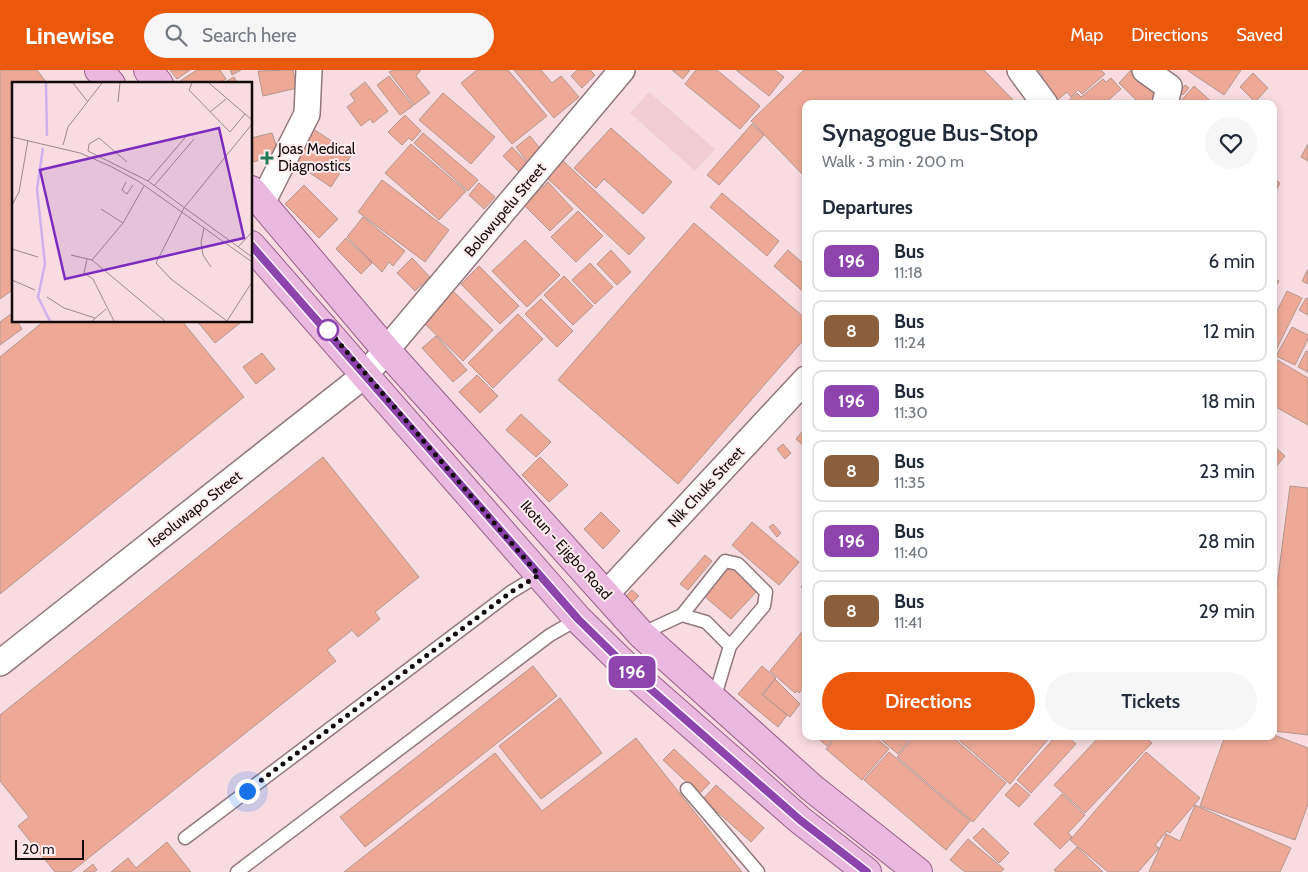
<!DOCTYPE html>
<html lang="en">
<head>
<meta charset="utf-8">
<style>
  :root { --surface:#fff; --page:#f6f6f7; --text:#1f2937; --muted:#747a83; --line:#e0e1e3; --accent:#ea580c }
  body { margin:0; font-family:Cabin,sans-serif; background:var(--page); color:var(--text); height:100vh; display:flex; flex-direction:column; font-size:19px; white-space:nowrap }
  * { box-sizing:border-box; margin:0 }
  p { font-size:16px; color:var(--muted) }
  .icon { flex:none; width:28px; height:28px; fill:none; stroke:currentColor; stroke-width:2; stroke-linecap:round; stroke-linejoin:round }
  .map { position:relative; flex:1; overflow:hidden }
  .drawer { position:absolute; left:802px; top:30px; width:475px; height:640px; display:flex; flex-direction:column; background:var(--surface); border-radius:10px; box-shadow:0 2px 8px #0003 }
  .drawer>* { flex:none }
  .badge { padding:0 10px; border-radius:8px; font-size:18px; line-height:32px }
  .scale { position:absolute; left:15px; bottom:12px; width:69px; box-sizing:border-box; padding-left:5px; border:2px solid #140b0d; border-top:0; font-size:14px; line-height:18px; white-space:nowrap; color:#140b0d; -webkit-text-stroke:4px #feecef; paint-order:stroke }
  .you { position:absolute; width:25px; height:25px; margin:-12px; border:4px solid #fff; border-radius:50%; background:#1a73e8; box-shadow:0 0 0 8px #1a73e833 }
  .map>.badge { position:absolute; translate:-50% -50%; box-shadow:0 0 0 2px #fff }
  h2 { padding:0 20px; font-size:19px; line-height:45px }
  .round { display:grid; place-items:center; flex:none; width:52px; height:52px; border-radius:26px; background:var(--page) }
  .head { display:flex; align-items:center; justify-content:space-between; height:85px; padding:0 20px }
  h1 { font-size:24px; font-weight:600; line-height:38px }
  .cta { display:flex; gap:10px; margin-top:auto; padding:10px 20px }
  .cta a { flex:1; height:58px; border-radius:30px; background:var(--accent); color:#fff; font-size:20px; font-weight:600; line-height:58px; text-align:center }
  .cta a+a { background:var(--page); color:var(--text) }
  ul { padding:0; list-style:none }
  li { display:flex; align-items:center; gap:15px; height:62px; margin:0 10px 8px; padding:0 10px; border:2px solid var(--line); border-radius:10px }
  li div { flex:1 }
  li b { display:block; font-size:19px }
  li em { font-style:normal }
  li .badge { min-width:55px; font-weight:700; text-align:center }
  header { display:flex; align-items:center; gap:30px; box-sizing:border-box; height:70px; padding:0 25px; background:var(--accent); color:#fff }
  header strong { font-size:24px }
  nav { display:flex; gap:28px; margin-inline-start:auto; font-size:18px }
  .search { width:350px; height:45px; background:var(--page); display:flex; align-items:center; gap:12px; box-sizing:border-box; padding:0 18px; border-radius:28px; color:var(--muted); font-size:19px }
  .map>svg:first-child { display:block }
  .built { fill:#f2ccd3 }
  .building { fill:#eea996; stroke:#b1978f }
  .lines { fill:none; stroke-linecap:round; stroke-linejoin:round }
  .lane-casing { stroke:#91777b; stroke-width:15 }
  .street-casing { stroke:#91777b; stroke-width:28 }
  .primary-casing { stroke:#975e87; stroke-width:30 }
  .lane { stroke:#fff; stroke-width:12 }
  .street { stroke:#fff; stroke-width:25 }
  .primary { stroke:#ebb9df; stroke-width:28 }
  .line-casing { stroke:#fff; stroke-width:11 }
  .line { stroke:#8e44ad; stroke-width:8 }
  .walk { stroke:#140b0d; stroke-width:5; stroke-dasharray:0 9 }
  .poi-dot { fill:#217b50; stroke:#feecef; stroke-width:2 }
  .stop-dot { fill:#fff; stroke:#8e44ad; stroke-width:2.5 }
  .labels { text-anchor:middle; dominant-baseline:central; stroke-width:4; stroke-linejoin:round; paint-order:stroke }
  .poi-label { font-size:15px; fill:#140b0d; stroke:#feecef; text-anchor:start }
  .street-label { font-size:15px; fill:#140b0d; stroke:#feecef }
  .inset-river { fill:none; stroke:#cdb2ec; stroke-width:2.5 }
  .inset-road { fill:none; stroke:#9d888c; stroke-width:1 }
  .view { fill:#7b2cbf; fill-opacity:0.15; stroke:#7b2cbf; stroke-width:2.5 }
  .inset-edge { fill:none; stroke:#140b0d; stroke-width:2.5 }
</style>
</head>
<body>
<header>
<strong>Linewise</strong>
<div class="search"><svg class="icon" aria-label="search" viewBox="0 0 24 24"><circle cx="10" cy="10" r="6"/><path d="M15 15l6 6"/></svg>Search here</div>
<nav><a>Map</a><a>Directions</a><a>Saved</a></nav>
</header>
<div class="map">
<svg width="1308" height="802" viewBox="0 0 1308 802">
  <rect width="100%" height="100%" fill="#f9dce1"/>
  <!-- built -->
  <path class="built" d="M649,22l66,57 -20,22 -65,-58z"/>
  <!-- building -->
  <g class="building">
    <path d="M0,0h37l9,12 -3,2h-29v205l-14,10z"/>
    <path d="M170,0h20l-13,9z"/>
    <path d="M197,0h23l6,9 -8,5h-37l-1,-3z"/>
    <path d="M230,0h11l-9,5z"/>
    <path d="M293,0l4,18 -34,8 -5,-25z"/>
    <path d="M393,0h28l-5,6 14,17 -16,12 -25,-33z"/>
    <path d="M477,0h31l39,46 -35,28 -51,-61z"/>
    <path d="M514,0h27l11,13 9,-7 18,21 -25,21z"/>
    <path d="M577,0h13l5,5 -13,13 -11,-12z"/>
    <path d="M672,0h18l-7,9z"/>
    <path d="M696,0h21l43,36 -20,23 -55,-45z"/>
    <path d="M736,0h39l9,7 -15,19z"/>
    <path d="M804,0h180l33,34h-211v74l-55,-57z"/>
    <path d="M1038,0h63l4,4 -23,20 -4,-4 -7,7 -4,-5 -11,9 -18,-20 5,-5z"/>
    <path d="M1131,0l32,30 -4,4h-27l4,-4 -17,-17z"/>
    <path d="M1187,0h54l-17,25z"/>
    <path d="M1253,3l15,15 -13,14 -15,-15z"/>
    <path d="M389,6l24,30 -13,9 -23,-30z"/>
    <path d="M234,7l4,7h-16z"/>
    <path d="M1111,8l10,11 -17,15h-33l-3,-3 9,-8 4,4 22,-18 3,3z"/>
    <path d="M365,12l23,29 -15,12 -3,-4 -9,7 -14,-19 8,-6 -5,-7z"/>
    <path d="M1185,15l4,3 -6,7 -3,-3z"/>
    <path d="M1194,16l20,18h-36z"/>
    <path d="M443,23l52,44 -24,27 -52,-44z"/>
    <path d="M405,45l16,16 -9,10 -3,-3 -7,7 -14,-13z"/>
    <path d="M752,54l12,11 -45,50 -12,-10z"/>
    <path d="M310,57l42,27 -21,33 -42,-28z"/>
    <path d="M611,58l61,54 -29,32 -39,-35 -8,9 -22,-20z"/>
    <path d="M272,63l7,21 -25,8 -3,-7v-17z"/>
    <path d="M423,63l55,47 -10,11 -54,-48z"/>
    <path d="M530,66l13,16 -14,12 -13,-17z"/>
    <path d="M411,74l55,47 -27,29 -54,-47z"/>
    <path d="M1308,74v17l-7,-4z"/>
    <path d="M512,77l19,20 -9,8 -19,-19z"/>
    <path d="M560,88l85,80 -16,17 -85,-80z"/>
    <path d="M1274,109l6,4 -6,11z"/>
    <path d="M382,110l67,50 -24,32 -67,-50z"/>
    <path d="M548,112l25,27 -23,22 -26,-26z"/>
    <path d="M479,113l16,14 -11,12 -15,-14z"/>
    <path d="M304,115l34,34 -19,19 -34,-34z"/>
    <path d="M722,123l57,48 -12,15 -57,-49z"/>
    <path d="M578,141l25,25 -27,26 -25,-25z"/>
    <path d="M363,147l42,34 -12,15 -4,-4 -7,10 -35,-35z"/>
    <path d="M694,153l112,96v18l-128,147 -120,-104z"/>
    <path d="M346,168l26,25 -11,11 -25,-25z"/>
    <path d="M525,170l35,35 -33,32 -35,-36z"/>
    <path d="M611,180l20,22 -14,13 -20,-21z"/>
    <path d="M788,180l18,16v28l-32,-28z"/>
    <path d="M412,188l18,19 -15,14 -18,-18z"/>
    <path d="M590,193l23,24 -18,17 -23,-24z"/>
    <path d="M479,196l40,40 -19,18 -39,-40z"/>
    <path d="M1308,199v15l-6,-3z"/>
    <path d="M564,206l29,30 -20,19 -29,-30z"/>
    <path d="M1274,208l5,3 -5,9z"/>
    <path d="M451,219l42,41 -30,31 -42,-41z"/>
    <path d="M1287,221l15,7 -28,56v-37z"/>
    <path d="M1306,228l2,1v16l-9,-5z"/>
    <path d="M541,229l32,32 -16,16 -32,-33z"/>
    <path d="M11,244l3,7h3l5,8 -22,16v-23z"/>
    <path d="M518,244l25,25 -50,49 -25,-25z"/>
    <path d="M44,251h138l62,76 -244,197v-237z"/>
    <path d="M197,251h41l2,2 -25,20z"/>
    <path d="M1292,257l16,8v4l-13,26 -19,-9z"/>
    <path d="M436,266l31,34 -14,12 -31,-34z"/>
    <path d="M1306,281l2,1v20l-10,-5z"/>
    <path d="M262,283l13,16 -19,15 -13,-17z"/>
    <path d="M1274,288l34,20v47l-34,-19z"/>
    <path d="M477,305l21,21 -18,17 -21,-21z"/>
    <path d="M521,344l30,28 -15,15 -30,-27z"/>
    <path d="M806,357v21l-10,-9z"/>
    <path d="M783,374l8,9 -6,6 -8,-10z"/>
    <path d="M1274,376l11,10 -11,13z"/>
    <path d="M323,387l96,120 -44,35 5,7 -22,18 -6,-7 -25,20 9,11 -265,211h-16l-37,-46 11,-9 -29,-36v-66z"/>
    <path d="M540,387l28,28 -19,17 -27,-27z"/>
    <path d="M1290,416l18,2v247l-34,-4v-123z"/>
    <path d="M601,442l19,19 -17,18 -19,-20z"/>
    <path d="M752,452l47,40 -20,23 -47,-40z"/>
    <path d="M773,454l8,9 -4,4 -8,-10z"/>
    <path d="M705,485l7,6 -24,29 -8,-6z"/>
    <path d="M729,495l29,25 -27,29 -28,-24z"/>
    <path d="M806,511v10l-5,-4z"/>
    <path d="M632,520l7,6 -9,9 -6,-7z"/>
    <path d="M806,557v58l-7,8 -2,-2 -2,2 -25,-22z"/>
    <path d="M533,596l24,30 -192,151 -25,-30z"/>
    <path d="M762,596l14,12 -14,16 25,21 -9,12 -40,-33z"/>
    <path d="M775,609l25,25 -10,13 -27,-22z"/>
    <path d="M560,628l42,55 -61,46 -42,-53z"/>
    <path d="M1274,665l34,13v56l-13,36 -95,-34 25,-70z"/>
    <path d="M815,666h20l-8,10z"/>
    <path d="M837,666h37l15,13 -27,31 -36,-31z"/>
    <path d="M877,666h36l-15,18z"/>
    <path d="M915,666h36l55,47 -33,39 -76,-65z"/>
    <path d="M954,666h97l-41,48z"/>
    <path d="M1056,666h11l9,8 -45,49 -14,-13z"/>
    <path d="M1100,666h45l7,7 -67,70 -31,-28z"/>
    <path d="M636,668l106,134h-398l151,-119 47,58z"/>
    <path d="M674,679l36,34 -11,11 -36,-34z"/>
    <path d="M889,682l81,69 -24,29 -82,-70z"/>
    <path d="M1146,682l54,46 -30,35 -3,-2 -12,14 4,3 -21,24h-30l-38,-32z"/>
    <path d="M1016,713l14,12 -11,12 -14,-12z"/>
    <path d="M716,715l48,43 -13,14 -48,-43z"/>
    <path d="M1062,724l23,21 -17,18 4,4 -12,12 -26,-25z"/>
    <path d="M1195,735l96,43 -11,24h-131l17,-38 14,7z"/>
    <path d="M983,758l26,25 -10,10 -26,-25z"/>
    <path d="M968,769l36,30 -3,3h-36l-15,-12z"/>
    <path d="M167,772l24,30h-80l17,-14 8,10z"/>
    <path d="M1077,777l26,25h-47l-2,-2z"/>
    <path d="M93,794l4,6 -3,2h-11z"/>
  </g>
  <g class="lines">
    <!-- lane casing -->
    <g class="lane-casing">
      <g id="lane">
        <path d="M682,545l43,-54 13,3 28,28 -2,14 -34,40"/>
        <path d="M641,564l41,-19 24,7 24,24 -16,53"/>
        <path d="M687,719l71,83"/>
        <path d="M185,768l326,-246 28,-17"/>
        <path d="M237,802l313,-237 28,-16"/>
      </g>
    </g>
    <!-- street casing -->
    <g class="street-casing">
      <g id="street">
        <path d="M1020,0l25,34"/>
        <path d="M1145,0l24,17 -4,17"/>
        <path d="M262,133l45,-89 2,-44"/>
        <path d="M606,524l200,-215"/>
        <path d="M0,593l366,-289 256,-304"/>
      </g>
    </g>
    <!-- primary casing -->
    <g class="primary-casing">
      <g id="primary">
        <path d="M99,0l12,14"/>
        <path d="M148,0l11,14"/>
        <path d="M251,120l136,161 254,283 171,154 106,84"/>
        <path d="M251,175l327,374 60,59 162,142 67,52"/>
      </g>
    </g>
    <!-- lane -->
    <use href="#lane" class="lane"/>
    <!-- street -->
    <use href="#street" class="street"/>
    <!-- primary -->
    <use href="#primary" class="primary"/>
  </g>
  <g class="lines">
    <!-- line casing -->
    <g class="line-casing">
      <path id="line" d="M251,175l327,374 60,59 162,142 67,52"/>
    </g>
    <!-- line -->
    <use href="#line" class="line"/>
    <!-- walk -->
    <path class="walk" d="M247,721l264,-199 28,-17 -211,-245"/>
  </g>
  <!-- markers -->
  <path class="poi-dot" d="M264.5 80.5h5v5h5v5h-5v5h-5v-5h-5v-5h5z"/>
  <circle class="stop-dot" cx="328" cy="260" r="10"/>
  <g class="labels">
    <!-- poi labels -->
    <g class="poi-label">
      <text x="278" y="79">Joas Medical<tspan x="278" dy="17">Diagnostics</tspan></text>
    </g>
    <!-- street labels -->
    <g class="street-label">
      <text transform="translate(505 140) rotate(-50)">Bolowupelu Street</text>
      <text transform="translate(706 417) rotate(-47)">Nik Chuks Street</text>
      <text transform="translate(195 439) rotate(-38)">Iseoluwapo Street</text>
      <text transform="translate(566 480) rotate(48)">Ikotun - Ejigbo Road</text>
    </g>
  </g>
  <!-- overview -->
  <g transform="translate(12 12)">
    <rect width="240" height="240" fill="#f9dce1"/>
    <path class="inset-river" d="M34,1l1,53M31,66l-6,41 8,75 -7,33 12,24"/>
    <path class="inset-road" d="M61,1l15,19M180,1l-3,7 41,42 15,-18M197,1l43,37M106,20l2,-19M198,30l16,-13M0,55l68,16 30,13 28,15 114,81M51,63l5,-18 34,-44M76,69l1,-7 10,-6 28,24M76,69l60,30 104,76M136,99l41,-48M114,100l-4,8 5,4 6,-9M142,104l40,-47M0,123l7,-13 9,-52M89,127l22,14M192,146l-3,14 2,13 8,12M226,165l14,-15M0,167l26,8M59,173l21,5 73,61M75,177l-3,14 9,6 21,42M80,178l31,-37 21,-37M0,198l23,10M35,215l17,11 31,10M80,239l14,-12M215,239l-56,-42 -15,-16 28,-55 68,-84M215,239l25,-39"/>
    <path class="view" d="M207,46l25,110 -179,41 -25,-109z"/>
    <rect width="240" height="240" class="inset-edge"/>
  </g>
</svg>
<div class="scale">20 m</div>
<div class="you" style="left:247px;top:721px"></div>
<b class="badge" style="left:632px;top:602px;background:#8e44ad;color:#fff">196</b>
<section class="drawer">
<div class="head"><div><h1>Synagogue Bus-Stop</h1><p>Walk · 3 min · 200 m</p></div><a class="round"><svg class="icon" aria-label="heart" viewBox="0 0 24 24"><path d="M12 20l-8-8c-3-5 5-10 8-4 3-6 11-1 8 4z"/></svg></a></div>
<h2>Departures</h2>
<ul>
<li><span class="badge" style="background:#8e44ad;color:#fff">196</span><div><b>Bus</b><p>11:18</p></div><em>6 min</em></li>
<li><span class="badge" style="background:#8b5e3c;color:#fff">8</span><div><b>Bus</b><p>11:24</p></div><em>12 min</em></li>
<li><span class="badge" style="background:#8e44ad;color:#fff">196</span><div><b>Bus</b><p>11:30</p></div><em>18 min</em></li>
<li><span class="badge" style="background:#8b5e3c;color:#fff">8</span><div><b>Bus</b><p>11:35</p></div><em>23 min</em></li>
<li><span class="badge" style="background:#8e44ad;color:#fff">196</span><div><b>Bus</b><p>11:40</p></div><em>28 min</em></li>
<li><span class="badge" style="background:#8b5e3c;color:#fff">8</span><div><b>Bus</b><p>11:41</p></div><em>29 min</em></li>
</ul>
<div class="cta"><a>Directions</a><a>Tickets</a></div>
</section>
</div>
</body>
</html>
